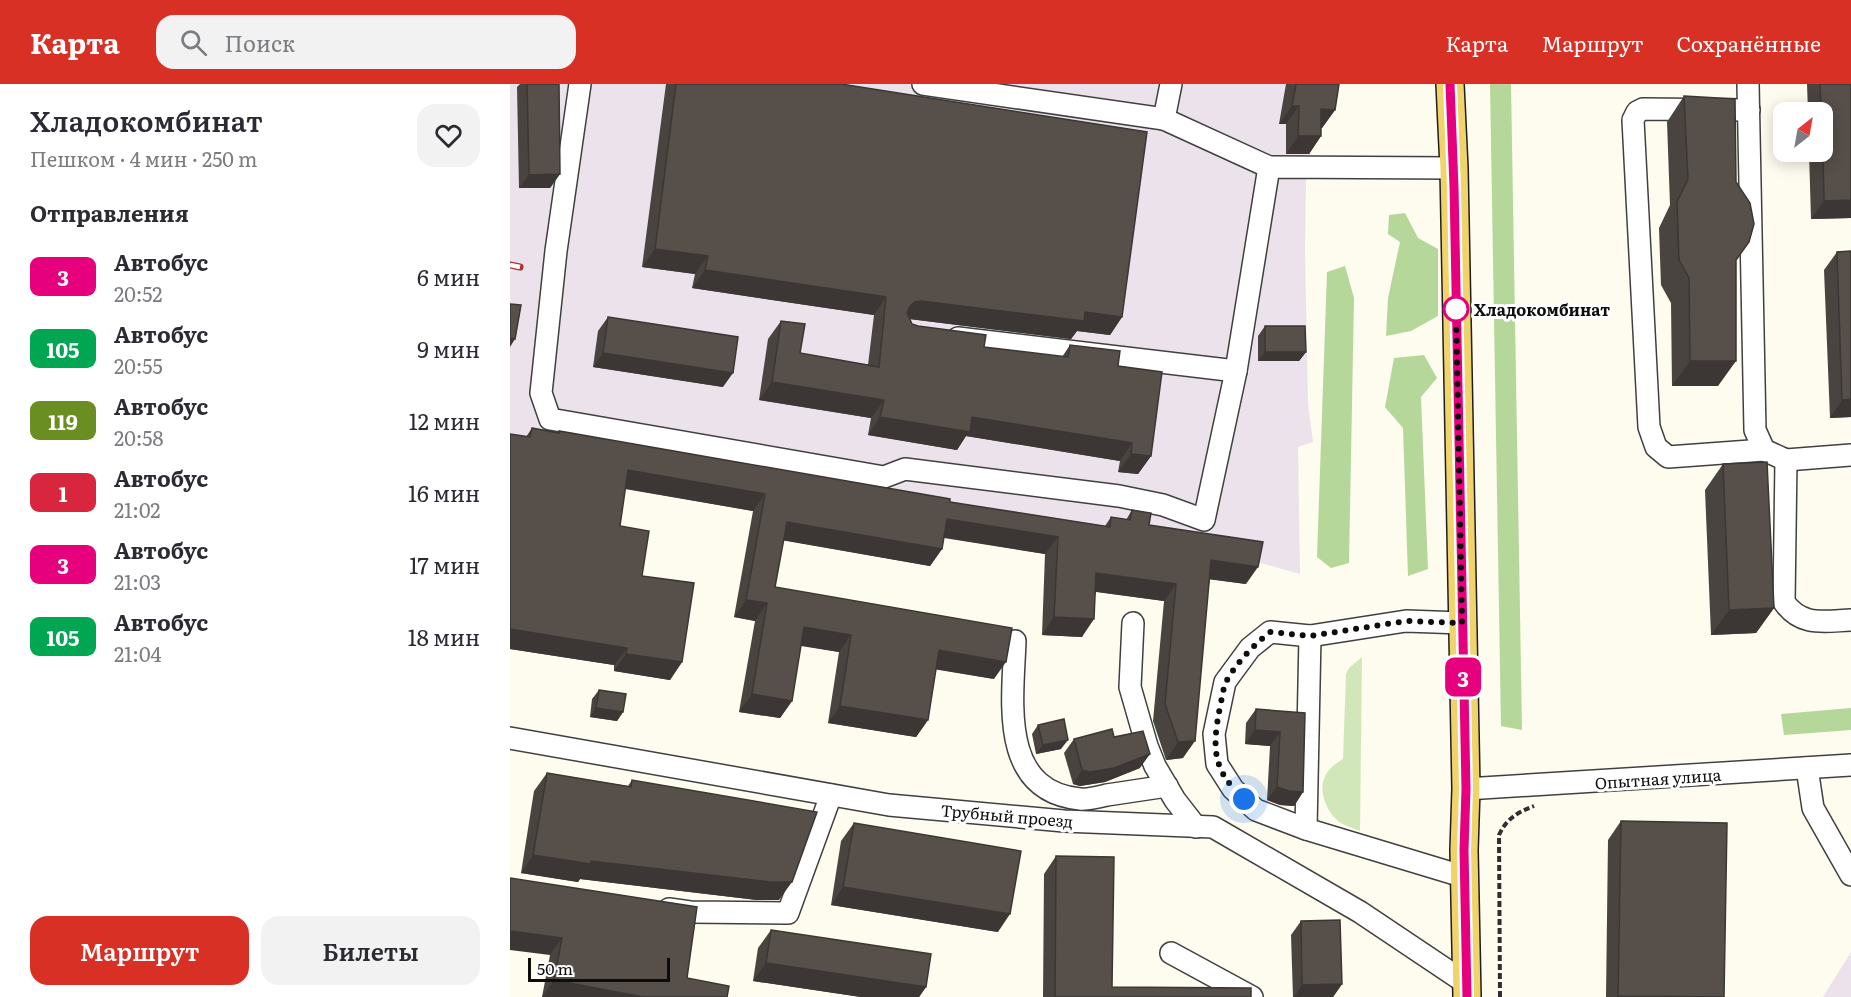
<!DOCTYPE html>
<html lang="ru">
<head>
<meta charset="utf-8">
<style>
  :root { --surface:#fff; --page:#f2f2f3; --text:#2b2b33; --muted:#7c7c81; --accent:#d93025 }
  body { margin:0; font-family:Literata,serif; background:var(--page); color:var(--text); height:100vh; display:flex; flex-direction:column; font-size:22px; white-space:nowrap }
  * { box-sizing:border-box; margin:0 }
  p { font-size:20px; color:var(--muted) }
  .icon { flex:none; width:33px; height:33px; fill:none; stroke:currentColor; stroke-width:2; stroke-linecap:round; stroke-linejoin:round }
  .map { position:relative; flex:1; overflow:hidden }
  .side { display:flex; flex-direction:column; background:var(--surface); width:510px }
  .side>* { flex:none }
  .badge { padding:0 12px; border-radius:9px; font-size:21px; line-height:39px }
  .needle { width:39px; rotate:31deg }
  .controls { position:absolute; left:1263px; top:18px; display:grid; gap:12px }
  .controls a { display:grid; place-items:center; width:60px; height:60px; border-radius:12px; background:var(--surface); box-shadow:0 3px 15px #0003; font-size:30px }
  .scale { position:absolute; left:18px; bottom:15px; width:142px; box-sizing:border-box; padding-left:6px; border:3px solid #0d0d0d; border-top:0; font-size:16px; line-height:21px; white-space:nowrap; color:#0d0d0d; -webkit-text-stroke:4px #fff; paint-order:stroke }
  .you { position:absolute; width:30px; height:30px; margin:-15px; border:4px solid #fff; border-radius:50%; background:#1a73e8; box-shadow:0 0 0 9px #1a73e833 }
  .map>.badge { position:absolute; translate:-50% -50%; box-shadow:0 0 0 3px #fff }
  h2 { padding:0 30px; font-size:22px; line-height:54px }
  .round { display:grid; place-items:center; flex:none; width:63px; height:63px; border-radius:18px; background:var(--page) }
  .summary { display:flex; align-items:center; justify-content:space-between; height:102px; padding:0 30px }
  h1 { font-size:28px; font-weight:600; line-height:45px }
  .primary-button { display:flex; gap:12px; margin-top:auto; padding:12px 30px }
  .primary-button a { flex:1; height:69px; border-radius:18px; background:var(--accent); color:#fff; font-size:24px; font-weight:600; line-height:69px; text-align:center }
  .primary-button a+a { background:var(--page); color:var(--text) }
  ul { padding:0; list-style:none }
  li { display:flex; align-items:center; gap:18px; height:72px; padding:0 30px }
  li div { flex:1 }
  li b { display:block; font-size:22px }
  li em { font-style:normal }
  li .badge { min-width:66px; font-weight:700; text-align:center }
  header { display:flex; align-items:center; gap:36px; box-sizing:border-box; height:84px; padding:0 30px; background:var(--accent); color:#fff }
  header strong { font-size:28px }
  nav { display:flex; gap:33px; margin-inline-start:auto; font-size:21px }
  .search { width:420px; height:54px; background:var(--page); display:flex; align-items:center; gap:15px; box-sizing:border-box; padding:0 21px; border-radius:18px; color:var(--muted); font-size:22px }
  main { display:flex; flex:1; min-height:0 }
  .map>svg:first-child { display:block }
  .industrial { fill:#ebe2ec }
  .green { fill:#d1e7ba }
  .forest { fill:#b5d79a }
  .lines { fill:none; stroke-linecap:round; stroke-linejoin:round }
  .minor-casing { stroke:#404040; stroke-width:24 }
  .major-casing { stroke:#1e1e1e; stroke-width:30 }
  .path { stroke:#2f2f2f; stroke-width:4; stroke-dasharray:6 3; stroke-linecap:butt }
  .minor { stroke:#fff; stroke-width:21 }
  .major { stroke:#f1d36b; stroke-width:27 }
  .rail-casing { stroke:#b72c31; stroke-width:7 }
  .rail { stroke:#fff; stroke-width:4.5; stroke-dasharray:14; stroke-linecap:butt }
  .wall { fill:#4a4440 }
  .shaded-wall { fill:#3c3734 }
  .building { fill:#564f4a; stroke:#3c3734; stroke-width:1.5 }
  .line-casing { stroke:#fff; stroke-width:14 }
  .line { stroke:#e6007e; stroke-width:9 }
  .walk { stroke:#0d0d0d; stroke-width:6; stroke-dasharray:0 10.8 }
  .stop-dot { fill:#fff; stroke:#e6007e; stroke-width:3 }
  .labels { text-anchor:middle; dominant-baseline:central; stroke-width:6; stroke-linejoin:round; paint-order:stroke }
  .stop-label { font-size:16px; font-weight:bold; fill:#0d0d0d; stroke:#fff; text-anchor:start }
  .street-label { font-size:16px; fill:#0d0d0d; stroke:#fff }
</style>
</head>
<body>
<header>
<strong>Карта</strong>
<div class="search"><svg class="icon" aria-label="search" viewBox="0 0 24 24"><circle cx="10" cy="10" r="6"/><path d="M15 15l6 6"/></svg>Поиск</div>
<nav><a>Карта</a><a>Маршрут</a><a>Сохранённые</a></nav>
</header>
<main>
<section class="side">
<div class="summary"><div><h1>Хладокомбинат</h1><p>Пешком · 4 мин · 250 m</p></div><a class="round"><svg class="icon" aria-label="heart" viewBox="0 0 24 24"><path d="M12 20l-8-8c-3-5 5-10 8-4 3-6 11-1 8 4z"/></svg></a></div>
<h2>Отправления</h2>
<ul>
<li><span class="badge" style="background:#e6007e;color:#fff">3</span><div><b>Автобус</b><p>20:52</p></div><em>6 мин</em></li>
<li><span class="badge" style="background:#00a651;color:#fff">105</span><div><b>Автобус</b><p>20:55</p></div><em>9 мин</em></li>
<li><span class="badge" style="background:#6b8e23;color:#fff">119</span><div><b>Автобус</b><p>20:58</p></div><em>12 мин</em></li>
<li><span class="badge" style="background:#d7263d;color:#fff">1</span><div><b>Автобус</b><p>21:02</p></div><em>16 мин</em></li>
<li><span class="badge" style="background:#e6007e;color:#fff">3</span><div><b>Автобус</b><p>21:03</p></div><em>17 мин</em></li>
<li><span class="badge" style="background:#00a651;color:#fff">105</span><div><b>Автобус</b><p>21:04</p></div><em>18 мин</em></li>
</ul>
<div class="primary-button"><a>Маршрут</a><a>Билеты</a></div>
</section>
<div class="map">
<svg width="1341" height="913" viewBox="0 0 1341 913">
  <rect width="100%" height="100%" fill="#fefbef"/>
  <!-- industrial -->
  <g class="industrial">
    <path d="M0,0h813l-17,97 -1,70 3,153 5,38 -15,5 2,127 -50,-14 -137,-32 -603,-85z"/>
    <path d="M1341,868v45h-28z"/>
  </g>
  <!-- green -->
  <path class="green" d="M852,573l-2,174c-7,-3 -16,-5 -22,-10 -15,-13 -23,-39 -6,-54 3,-3 8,-6 11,-8l3,-85 3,-6z"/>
  <!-- forest -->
  <g class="forest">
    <path d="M980,0h21l11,646 -21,-4z"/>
    <path d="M895,129l13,25 20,11v67l-27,15 -25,5 2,-38 12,-56 -12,-8 1,-19z"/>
    <path d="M835,182l9,32 -5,265 -18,5 -14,-11 10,-285z"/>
    <path d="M914,271l13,23 -16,19 7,172 -20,7 -5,-148 -18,-21 9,-49z"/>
    <path d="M1341,624v22l-67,5 -3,-21z"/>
  </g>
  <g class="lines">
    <!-- minor casing -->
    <g class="minor-casing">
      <g id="minor">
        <path d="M70,0l-24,167 -15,142 9,26 334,58 21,-8 214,27 44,9 41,15 32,-149"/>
        <path d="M413,0l241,35"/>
        <path d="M661,0l-7,35 105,48"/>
        <path d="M1238,0l7,346 9,20 22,10 65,-5"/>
        <path d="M1239,26l-106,-1 -6,3 -4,8 16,307 7,20 12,10 96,-7"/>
        <path d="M448,254l278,33 33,-204 185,1"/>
        <path d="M1276,376l-2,142c17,25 40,19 67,18"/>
        <path d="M623,539l-3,64 17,59 8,20 20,34 21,27"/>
        <path d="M952,539l-56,-2 -96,15 -4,193 159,48"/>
        <path d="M505,557c-2,58 -17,150 65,158 8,1 19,-2 27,-4 20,-3 40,-6 60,-9"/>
        <path d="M0,654l379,67 175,16 149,6 147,85 106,71"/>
        <path d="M1297,684l6,40 38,67"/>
        <path d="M956,705l385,-24"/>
        <path d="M796,745l-50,-19 -23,-21 -16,-25 -3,-30 11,-52 25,-34 20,-16 40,4"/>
        <path d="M159,825l21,3 98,1 43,-118"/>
        <path d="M661,869l81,44"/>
      </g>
    </g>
    <!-- major casing -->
    <g class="major-casing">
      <path id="major" d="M940,0l4,84 12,621 -2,61 3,147"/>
    </g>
    <!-- path -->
    <path class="path" d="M990,913l-1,-162c7,-16 19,-23 35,-29"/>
    <!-- minor -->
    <use href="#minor" class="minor"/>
    <!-- major -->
    <use href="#major" class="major"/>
    <!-- rail casing -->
    <g class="rail-casing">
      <path id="rail" d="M0,181l10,2"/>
    </g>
    <!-- rail -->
    <use href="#rail" class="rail"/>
  </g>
  <!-- wall -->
  <g class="wall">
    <path d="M10,0h39l1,90 -10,14h-31l-2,-101z"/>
    <path d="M156,0h175l281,233 -12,18 -33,-4 -6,8 -161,-20 2,5 72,23 78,10 8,-12 48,21 33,90 -13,18 -20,-2 2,-11 -154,-25 -9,14 -89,-15 3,-17 -112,-18 9,-61 13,-18 19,32 68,12 6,-50 -182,-27 3,-14 -53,-7z"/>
    <path d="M776,0h53l-4,26 -13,18h-1v8l-12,18h-23v-30h-7z"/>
    <path d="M1297,0h44v134l-40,1 -2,-67h13v-40h-14z"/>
    <path d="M1174,12l52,164 -18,126h-46l-1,-83 -10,-18 -2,-57 11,-23 -3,-83z"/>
    <path d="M1341,167v166l-21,1 -6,-148 13,-18z"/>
    <path d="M98,233l115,70 -130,-20 5,-36z"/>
    <path d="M755,242l41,26 -7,9h-41v-25z"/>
    <path d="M22,344l26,4 1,-1 391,71 155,24 6,-9 15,3 6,-10 17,15 97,59 -36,-5 -27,179 -17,2 -13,-39 11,-120 -68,-9 -14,45 -40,-2 3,-81 -101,-16 -2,11 -12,17 -147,-26 -8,47 219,92 -58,-10 -8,51 -12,17 -88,-14 11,-71 -38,-6 -9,55 -12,17 -41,-6 16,-91 -21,-4 19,-106 -128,-22 -5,37 62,136 -12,18 -56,-9v-6l-104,-16v-215l16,3z"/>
    <path d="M1213,380l51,144 -18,25 -45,2 -6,-145z"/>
    <path d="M89,606l24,22 -6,9 -27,-4 2,-18z"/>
    <path d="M746,625l49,4 -2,79 -9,14 -14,-1 -13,-5 3,-54 -25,-2 1,-21z"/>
    <path d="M528,641l23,24 -25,5 -4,-20z"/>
    <path d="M604,653l26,31 -35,14 -25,4 -7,-2 -9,-31 10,-14z"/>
    <path d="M37,689l81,13 4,-6 147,120h-22l-177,-21 -2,3 -57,-9 13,-82z"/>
    <path d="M1111,737l103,176h-118l2,-157z"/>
    <path d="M344,739l144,109 -167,-27 10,-64z"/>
    <path d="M546,772l56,131 139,10h-208l1,-123z"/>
    <path d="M0,794l177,100 -145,19 8,-42z"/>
    <path d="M791,837l41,63 -9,13h-40l-2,-62z"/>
    <path d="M261,846l155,57 -7,10h-58l-108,-16 5,-33z"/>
  </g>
  <!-- shaded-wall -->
  <g class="shaded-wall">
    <path d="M782,22h7l-13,18h-7z"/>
    <path d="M811,25l14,1 -13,18 -14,-1z"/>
    <path d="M788,52h23l-12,18h-23z"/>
    <path d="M50,90l-10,14h-31l10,-13z"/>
    <path d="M1341,116v18l-40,1 13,-18z"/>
    <path d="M145,165l53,7 -13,18 -53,-7z"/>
    <path d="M195,186l181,27 -12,18 -182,-27z"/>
    <path d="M411,217l164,11 37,5 -12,18 -33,-4 -6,8 -162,-20 -12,5 13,-18 5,-4z"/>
    <path d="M0,254l5,1 -5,8z"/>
    <path d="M755,268h41l-7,9h-41z"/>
    <path d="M93,269l130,20 -10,14 -130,-20z"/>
    <path d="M1180,277h46l-18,25h-46z"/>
    <path d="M262,298l112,18 -13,18 -112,-18z"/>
    <path d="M1341,315v18l-21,1 12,-18z"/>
    <path d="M370,333h92l160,26 -12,18 -154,-25 -9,14 -89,-15z"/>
    <path d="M621,370l20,2 -13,18 -20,-2z"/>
    <path d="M118,386l137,24 -12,17 -137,-24z"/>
    <path d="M437,435l111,18 -13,17 -110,-18z"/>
    <path d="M277,438l155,27 -12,17 -155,-27z"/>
    <path d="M701,476l47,7 -12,17 -47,-6z"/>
    <path d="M586,489l80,11 -12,17 -80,-11z"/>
    <path d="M236,516l21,3 -12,18 -21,-4z"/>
    <path d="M1264,524l-18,25 -45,2 18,-25z"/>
    <path d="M544,533l40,2 -12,18 -40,-2z"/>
    <path d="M294,543l47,8 -12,17 -47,-8z"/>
    <path d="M0,545l117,19 -13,17 -104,-16z"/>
    <path d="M429,566l67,12 -12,17 -67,-11z"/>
    <path d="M116,570l56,8 -12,18 -56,-9z"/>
    <path d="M242,610l40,7 -12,17 -41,-6z"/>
    <path d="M330,622l88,14 -12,17 -88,-14z"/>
    <path d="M86,624l27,4 -6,9 -27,-4z"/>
    <path d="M745,646l25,2 -10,14 -25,-2z"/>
    <path d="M558,656l-7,9 -25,5 7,-9z"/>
    <path d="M685,657l-12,17 -17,2 12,-18z"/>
    <path d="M640,670l-10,14 -35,14 -25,4 -7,-2 9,-14z"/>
    <path d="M767,703l26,5 -9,14 -14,-1 -13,-5z"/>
    <path d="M23,771l58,6 201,21 -13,18h-22l-177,-21 -2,3 -57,-9z"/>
    <path d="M333,803l167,27 -12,18 -167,-27z"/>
    <path d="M0,847l52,7 -12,17 -40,-5z"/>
    <path d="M256,879l160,24 -7,10h-58l-108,-16z"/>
    <path d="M44,896l89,17h-101z"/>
    <path d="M832,900l-9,13h-39l8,-12z"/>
    <path d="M1108,912l63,1h-64z"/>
  </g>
  <!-- building -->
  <g class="building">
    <path d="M17,0h32l1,90 -31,1z"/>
    <path d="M166,0h165l306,48 -25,185 -37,-5 -1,9 -163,-20 -6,1 -5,4 -3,7 5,11 6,2 68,9 -2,12 84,10 2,-12 50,6 -2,15 44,6 -11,84 -20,-2 1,-11 -160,-26 -2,15 -90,-15 4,-17 -112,-18 9,-61 24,3 -5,29 79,14 7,-70 -181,-27 3,-14 -53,-7z"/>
    <path d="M786,0h43l-4,26 -14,-1v27h-23l1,-30h-7z"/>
    <path d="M1310,0h31v116l-27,1 -2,-89h-1z"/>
    <path d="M1174,12l51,3 1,83 14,21 4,21 -5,18 -13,18v101h-46l-1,-83 -10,-18 -2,-58 11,-23z"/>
    <path d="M1341,167v148l-9,1 -5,-148z"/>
    <path d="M0,220l11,1 -6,34 -5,-1z"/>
    <path d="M98,233l130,20 -5,36 -130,-20z"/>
    <path d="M755,242h40l1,26h-41z"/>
    <path d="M22,344l27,5v-2l391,68v3l160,25 1,-10 19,3 2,-10 19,3 -2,12 114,17 -5,25 -47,-7 -16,181 -17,1 -13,-38 11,-120 -80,-11 -2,46 -40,-2 4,-80 -111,-18 -5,30 -155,-27 -12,65 237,41 -6,34 -67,-12 -11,70 -88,-14 11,-71 -47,-8 -12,74 -40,-7 15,-91 -21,-3 19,-106 -137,-24 -8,56 29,5 -7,45 52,7 -12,79 -56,-8 1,-6 -117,-19v-195l20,3z"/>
    <path d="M1257,378l7,146 -45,2 -6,-146z"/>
    <path d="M89,606l27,4 -3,18 -27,-4z"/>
    <path d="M746,625l49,4 -2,79 -14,-1 -12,-4 3,-55 -25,-2z"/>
    <path d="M554,635l4,21 -25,5 -5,-20z"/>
    <path d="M602,645l2,8 29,-6 7,23 -36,14 -24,4 -8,-2 -8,-31z"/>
    <path d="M37,689l84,14 1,-7 185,32 -25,70h-22l-179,-21v3l-58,-9z"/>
    <path d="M1111,737l106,2 -3,174 -106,-1z"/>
    <path d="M344,739l167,28 -11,63 -167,-27z"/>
    <path d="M546,772l58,1 -2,130 139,1v9h-196z"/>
    <path d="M0,794l187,29 -10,71 42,8 -2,11h-84l-89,-17 8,-42 -52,-7z"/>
    <path d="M830,836l2,64 -40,1 -1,-64z"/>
    <path d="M261,846l160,24 -5,33 -160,-24z"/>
  </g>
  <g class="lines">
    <!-- line casing -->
    <g class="line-casing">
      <path id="line" d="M940,0l4,103 12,602 -2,61 3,147"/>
    </g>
    <!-- line -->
    <use href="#line" class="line"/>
    <!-- walk -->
    <path class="walk" d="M734,715c-32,-29 -32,-51 -24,-92 2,-8 3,-20 7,-27 11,-19 26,-34 43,-48l40,4 96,-15 56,2 -6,-314"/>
  </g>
  <!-- markers -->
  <circle class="stop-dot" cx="946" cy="225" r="12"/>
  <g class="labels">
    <!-- stop labels -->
    <g class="stop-label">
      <text x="964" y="225">Хладокомбинат</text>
    </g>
    <!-- street labels -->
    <g class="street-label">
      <text transform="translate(1148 694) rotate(-4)">Опытная улица</text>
      <text transform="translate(497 731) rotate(5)">Трубный проезд</text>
    </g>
  </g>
</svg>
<div class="controls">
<a><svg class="needle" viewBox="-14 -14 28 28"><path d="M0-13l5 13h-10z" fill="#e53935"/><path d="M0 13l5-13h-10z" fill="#7c7c81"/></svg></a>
</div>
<div class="scale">50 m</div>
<div class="you" style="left:734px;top:715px"></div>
<b class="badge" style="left:953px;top:593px;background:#e6007e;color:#fff">3</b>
</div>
</main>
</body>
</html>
